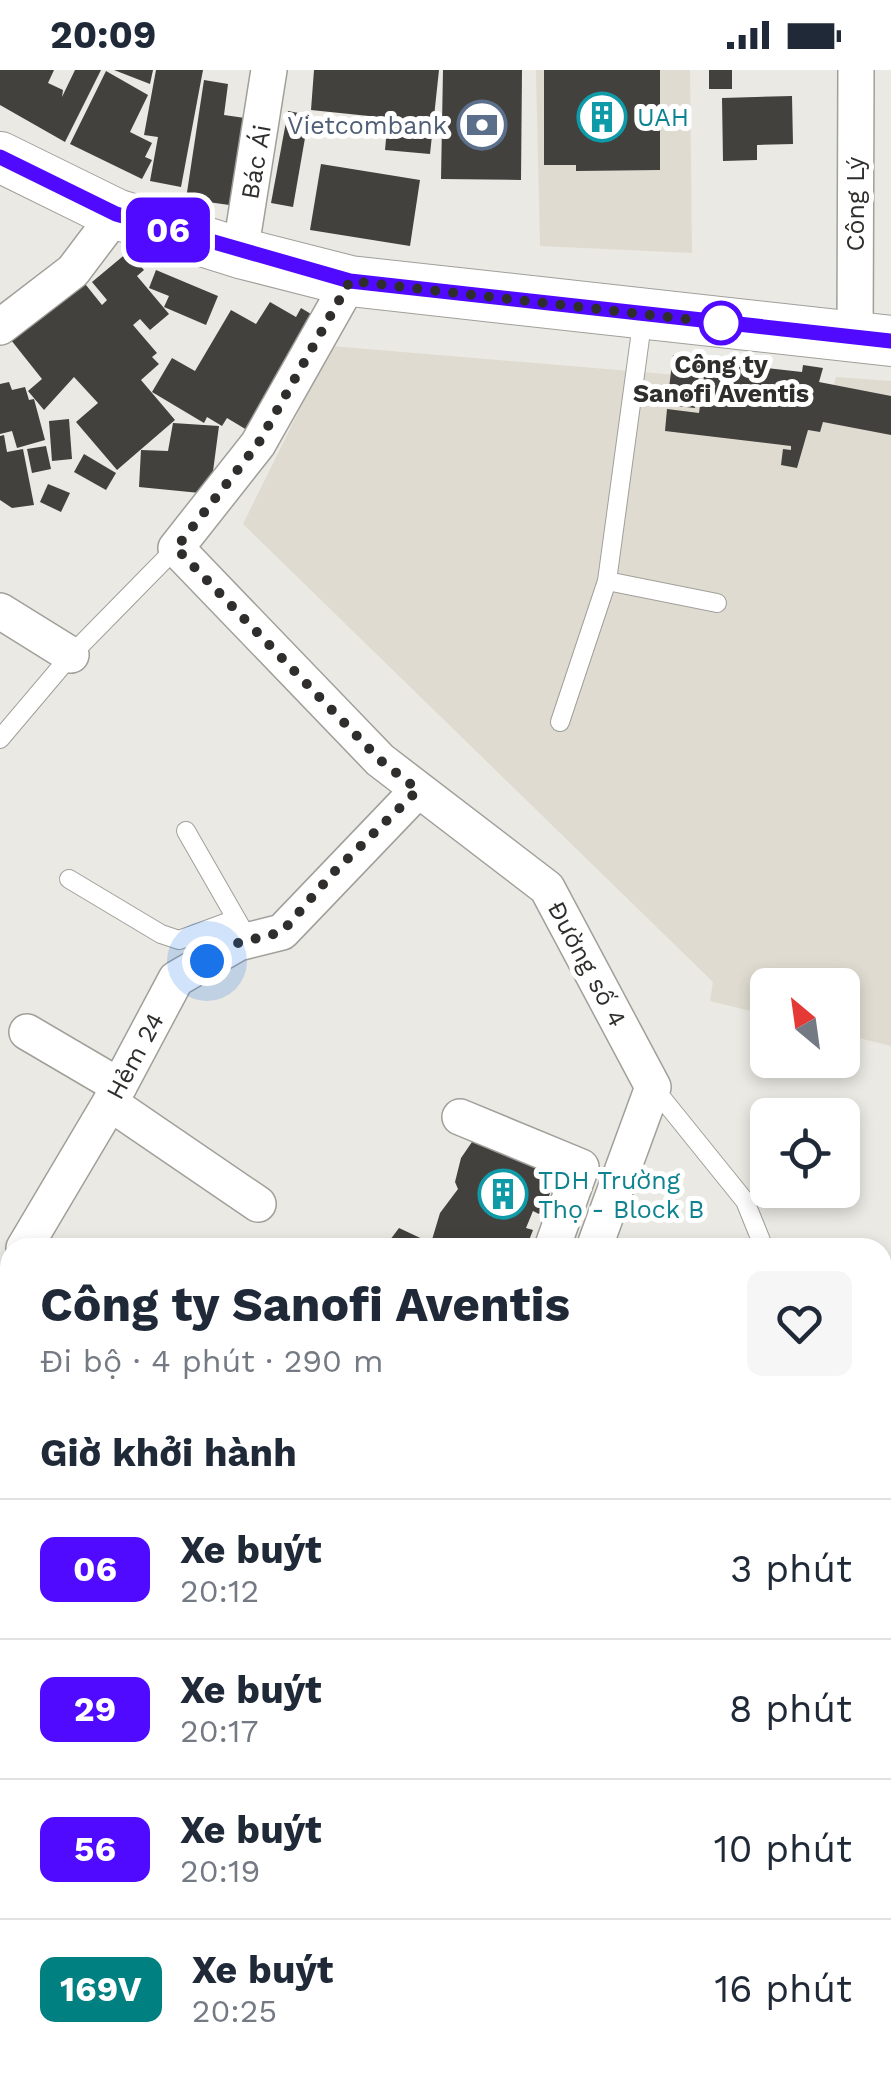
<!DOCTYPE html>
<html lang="vi">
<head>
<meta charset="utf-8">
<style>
  :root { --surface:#fff; --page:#f6f6f7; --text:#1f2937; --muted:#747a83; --line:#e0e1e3 }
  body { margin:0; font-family:"Work Sans",sans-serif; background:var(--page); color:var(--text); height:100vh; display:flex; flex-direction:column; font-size:38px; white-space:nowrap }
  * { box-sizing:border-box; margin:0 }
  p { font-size:32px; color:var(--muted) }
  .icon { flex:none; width:55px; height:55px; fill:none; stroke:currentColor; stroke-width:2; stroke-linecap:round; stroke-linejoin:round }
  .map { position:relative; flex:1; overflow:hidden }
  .sheet { position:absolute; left:0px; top:1168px; width:892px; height:842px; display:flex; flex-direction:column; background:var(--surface); border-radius:30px 30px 0 0; box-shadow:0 5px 15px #0003 }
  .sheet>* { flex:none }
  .badge { padding:0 20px; border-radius:15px; font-size:35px; line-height:65px }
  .needle { width:65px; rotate:331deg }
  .fabs { position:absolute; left:750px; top:898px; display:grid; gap:20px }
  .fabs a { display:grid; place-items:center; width:110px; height:110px; border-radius:15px; background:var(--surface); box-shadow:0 5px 15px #0003; font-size:50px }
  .you { position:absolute; width:50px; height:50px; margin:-25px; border:8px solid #fff; border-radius:50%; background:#1a73e8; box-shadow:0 0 0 15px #1a73e833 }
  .map>.badge { position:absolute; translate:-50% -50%; box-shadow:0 0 0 5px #fff }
  h2 { padding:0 40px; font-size:38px; line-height:90px }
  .round { display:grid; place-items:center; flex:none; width:105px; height:105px; border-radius:15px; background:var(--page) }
  .summary { display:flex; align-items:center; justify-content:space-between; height:170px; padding:0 40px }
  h1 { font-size:48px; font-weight:700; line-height:75px }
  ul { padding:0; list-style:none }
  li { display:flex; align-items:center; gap:30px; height:140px; padding:0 40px; border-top:2px solid var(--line) }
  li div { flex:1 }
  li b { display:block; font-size:38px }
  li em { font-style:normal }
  li .badge { min-width:110px; font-weight:700; text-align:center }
  .status { display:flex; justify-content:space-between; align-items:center; height:70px; padding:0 50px; background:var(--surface); direction:ltr }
  .status svg { height:28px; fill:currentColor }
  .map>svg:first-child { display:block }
  .built { fill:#dfdbd0 }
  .building { fill:#42413d }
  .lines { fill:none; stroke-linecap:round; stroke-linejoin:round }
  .service-casing { stroke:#a09f9a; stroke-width:20 }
  .minor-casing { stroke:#a09f9a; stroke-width:38 }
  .secondary-casing { stroke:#a09f9a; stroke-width:52 }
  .service { stroke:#fff; stroke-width:18 }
  .minor { stroke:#fff; stroke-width:35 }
  .secondary { stroke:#fff; stroke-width:50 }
  .line-casing { stroke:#fff; stroke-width:22 }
  .line { stroke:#4f0aff; stroke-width:15 }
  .walk { stroke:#2f2e2c; stroke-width:10; stroke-dasharray:0 18 }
  .stop-dot { fill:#fff; stroke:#4f0aff; stroke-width:5 }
  .labels { text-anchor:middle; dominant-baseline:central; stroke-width:10; stroke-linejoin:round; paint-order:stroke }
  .culture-label { font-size:25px; fill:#0d838f; stroke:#fff; text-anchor:start }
  .service-label { font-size:25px; fill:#4e5e75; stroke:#fff; text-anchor:end }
  .street-label { font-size:25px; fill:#2f2e2c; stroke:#fff }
  .stop-label { font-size:25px; font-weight:bold; fill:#2f2e2c; stroke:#fff }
</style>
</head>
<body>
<div class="status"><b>20:09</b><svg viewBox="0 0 49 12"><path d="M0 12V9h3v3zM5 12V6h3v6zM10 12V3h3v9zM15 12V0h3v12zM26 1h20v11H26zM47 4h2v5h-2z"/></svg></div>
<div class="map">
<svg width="891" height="2008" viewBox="0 0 891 2008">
  <rect width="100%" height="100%" fill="#eae9e3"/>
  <!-- built -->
  <g class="built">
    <path d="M536,0h154l2,183 -152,-7z"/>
    <path d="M331,276l502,42 3,-11 55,4v665l-48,-12 -1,-49h-74l-1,30 -57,-14 3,-19 -470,-458z"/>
  </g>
  <!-- building -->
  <g class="building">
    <path d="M0,0h54l-6,13 15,7 -1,7 13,-27h26l-36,72 -65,-37z"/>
    <path d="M114,0h39l-3,14z"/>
    <path d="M156,0h47l-22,117 -31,-6 8,-44 -14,-2z"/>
    <path d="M314,0h125l-9,84 -45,-4 3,-32 -77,-8z"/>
    <path d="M443,0h79l-1,110 -80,-1z"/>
    <path d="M544,0h116v100l-84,1v-6h-32z"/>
    <rect x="709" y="0" width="23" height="19"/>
    <path d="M106,1l42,24 -18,37 22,11 -7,14 7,3 -10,19 -72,-35z"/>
    <path d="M204,10l24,4 -4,31 21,3 -1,89 -58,-8z"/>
    <path d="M792,26l1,48 -36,1v15l-34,1 -1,-63z"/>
    <path d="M288,41l21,4 -16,92 -22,-4z"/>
    <path d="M321,94l99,16 -10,66 -100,-16z"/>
    <path d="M128,182l16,18 -7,6 32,38 -19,16 -10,-11 -7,6 24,28 -5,4 7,7 -18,16 34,40 -58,50 -41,-48 22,-19 -24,-26 -30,33 -16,-19 14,-12 -31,-39 71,-60 20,25 5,-5 -15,-18z"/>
    <path d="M156,200l62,26 -12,29 -42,-18 5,-11 -20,-8z"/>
    <path d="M270,232l26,15 5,-9 15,9 -64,116 -25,-15 -5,8 -15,-9 -3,6 -52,-31 20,-34 23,13 36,-61 25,14z"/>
    <path d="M673,285l28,4 -6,49 -28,-3z"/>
    <path d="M706,291l96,11 1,-7 20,3 -4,14 72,14v39l-68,-13 -3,10 -12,-2 -11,38 -16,-3 2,-16 8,1v-4l-126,-15 2,-22 32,4z"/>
    <path d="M9,312l3,8 13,-3 4,13 5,-1 11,41 -28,8 -5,-17 -12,3v-50z"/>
    <path d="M69,349l3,40 -20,2 -3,-40z"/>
    <path d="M173,353l46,3 -9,68 -71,-7 2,-37 27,1z"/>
    <path d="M4,365l3,17 16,-3 11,56 -22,3 -12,-8v-64z"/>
    <path d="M46,376l5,23 -19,4 -5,-24z"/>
    <path d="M84,384l32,19 -10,17 -32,-18z"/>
    <path d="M48,414l22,9 -9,19 -21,-10z"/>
    <path d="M474,1069l82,31 -8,30 -9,14 -6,-3 -7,17 7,2 -7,18h-142l15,-20 32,15 9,-30 18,-24 -3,-7 6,-24z"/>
  </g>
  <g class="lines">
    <!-- service casing -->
    <g class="service-casing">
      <g id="service">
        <path d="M607,511l110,22"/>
        <path d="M560,652l47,-141 36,-265"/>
        <path d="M0,669l71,-84 105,-107"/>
        <path d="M186,761l55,96"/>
        <path d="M69,809l92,55 18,6 57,-21"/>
        <path d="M653,1017l92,114 19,47"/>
        <path d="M882,1371l9,3"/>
        <path d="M176,2000l40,2 14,6"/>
      </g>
    </g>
    <!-- minor casing -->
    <g class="minor-casing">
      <g id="minor">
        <path d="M240,183l29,-183"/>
        <path d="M350,211l-92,163 -82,104 204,212 167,128 106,199 -59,161"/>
        <path d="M0,257l73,-56 43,-57"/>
        <path d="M855,268l1,-268"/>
        <path d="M0,541l71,44"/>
        <path d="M27,962l92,54"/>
        <path d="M110,1033l148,101"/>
        <path d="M460,1047l121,50 -29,81"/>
        <path d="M24,1178l86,-145 66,-124 62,-36 44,-11 136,-142"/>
        <path d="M882,1507l9,-26"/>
        <path d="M0,1664l10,6"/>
        <path d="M882,1944l9,8"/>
        <path d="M286,2008l3,-8"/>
      </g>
    </g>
    <!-- secondary casing -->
    <g class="secondary-casing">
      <path id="secondary" d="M0,87l116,57 124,39 110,28 541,60"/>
    </g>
    <!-- service -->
    <use href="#service" class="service"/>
    <!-- minor -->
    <use href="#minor" class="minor"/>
    <!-- secondary -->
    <use href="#secondary" class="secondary"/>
  </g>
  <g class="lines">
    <!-- line casing -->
    <g class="line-casing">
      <path id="line" d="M0,87l116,57 234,67 541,60"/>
    </g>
    <!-- line -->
    <use href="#line" class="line"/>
    <!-- walk -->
    <path class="walk" d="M207,891l31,-18 44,-11 50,-58 86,-84 -38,-30 -204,-212 82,-104 92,-163 371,42"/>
  </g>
  <!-- icons -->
  <defs>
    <g id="building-ring" transform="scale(2.5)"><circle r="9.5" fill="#fff" stroke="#0f9aa8" stroke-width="1.5"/><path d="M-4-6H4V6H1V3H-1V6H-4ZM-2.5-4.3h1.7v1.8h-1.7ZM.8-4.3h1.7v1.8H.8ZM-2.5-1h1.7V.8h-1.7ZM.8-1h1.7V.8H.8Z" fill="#0f9aa8"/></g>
    <g id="bank-ring" transform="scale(2.5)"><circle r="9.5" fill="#fff" stroke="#5c6f8a" stroke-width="1.5"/><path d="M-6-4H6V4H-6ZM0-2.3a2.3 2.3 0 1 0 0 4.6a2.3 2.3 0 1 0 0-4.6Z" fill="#5c6f8a"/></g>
  </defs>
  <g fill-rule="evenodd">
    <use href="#building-ring" x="602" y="47"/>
    <use href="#bank-ring" x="482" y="55"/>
    <use href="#building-ring" x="503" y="1124"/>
  </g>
  <!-- markers -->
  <circle class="stop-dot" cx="721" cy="253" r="20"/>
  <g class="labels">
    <!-- culture labels -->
    <g class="culture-label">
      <text x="637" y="47">UAH</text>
      <text x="538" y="1110">TDH Trường<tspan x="538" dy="29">Thọ - Block B</tspan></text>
    </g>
    <!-- service labels -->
    <g class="service-label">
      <text x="447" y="55">Vietcombank</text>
    </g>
    <!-- street labels -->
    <g class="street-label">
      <text transform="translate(256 92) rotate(-80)">Bác Ái</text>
      <text transform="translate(855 134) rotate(-90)">Công Lý</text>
      <text transform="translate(587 894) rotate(62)">Đường số 4</text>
      <text transform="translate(135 986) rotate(-62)">Hẻm 24</text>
    </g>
    <!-- stop labels -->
    <g class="stop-label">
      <text x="721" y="294">Công ty<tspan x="721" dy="29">Sanofi Aventis</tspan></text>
    </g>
  </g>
</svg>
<div class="fabs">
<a><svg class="needle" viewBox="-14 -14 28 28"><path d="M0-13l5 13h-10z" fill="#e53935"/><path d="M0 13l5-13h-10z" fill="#747a83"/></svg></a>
<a><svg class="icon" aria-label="locate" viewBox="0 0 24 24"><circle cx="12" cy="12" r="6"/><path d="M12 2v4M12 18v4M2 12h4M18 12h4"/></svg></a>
</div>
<div class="you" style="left:207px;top:891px"></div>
<b class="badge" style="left:168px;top:160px;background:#4f0aff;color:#fff">06</b>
<section class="sheet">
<div class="summary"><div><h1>Công ty Sanofi Aventis</h1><p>Đi bộ · 4 phút · 290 m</p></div><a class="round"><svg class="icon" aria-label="heart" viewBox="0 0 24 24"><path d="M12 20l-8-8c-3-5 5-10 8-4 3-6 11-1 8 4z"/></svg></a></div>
<h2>Giờ khởi hành</h2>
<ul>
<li><span class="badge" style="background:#4f0aff;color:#fff">06</span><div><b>Xe buýt</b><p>20:12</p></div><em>3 phút</em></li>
<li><span class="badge" style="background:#4f0aff;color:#fff">29</span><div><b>Xe buýt</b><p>20:17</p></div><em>8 phút</em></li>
<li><span class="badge" style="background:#4f0aff;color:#fff">56</span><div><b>Xe buýt</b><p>20:19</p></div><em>10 phút</em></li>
<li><span class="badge" style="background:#008080;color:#fff">169V</span><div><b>Xe buýt</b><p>20:25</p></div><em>16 phút</em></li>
</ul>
</section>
</div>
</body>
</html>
